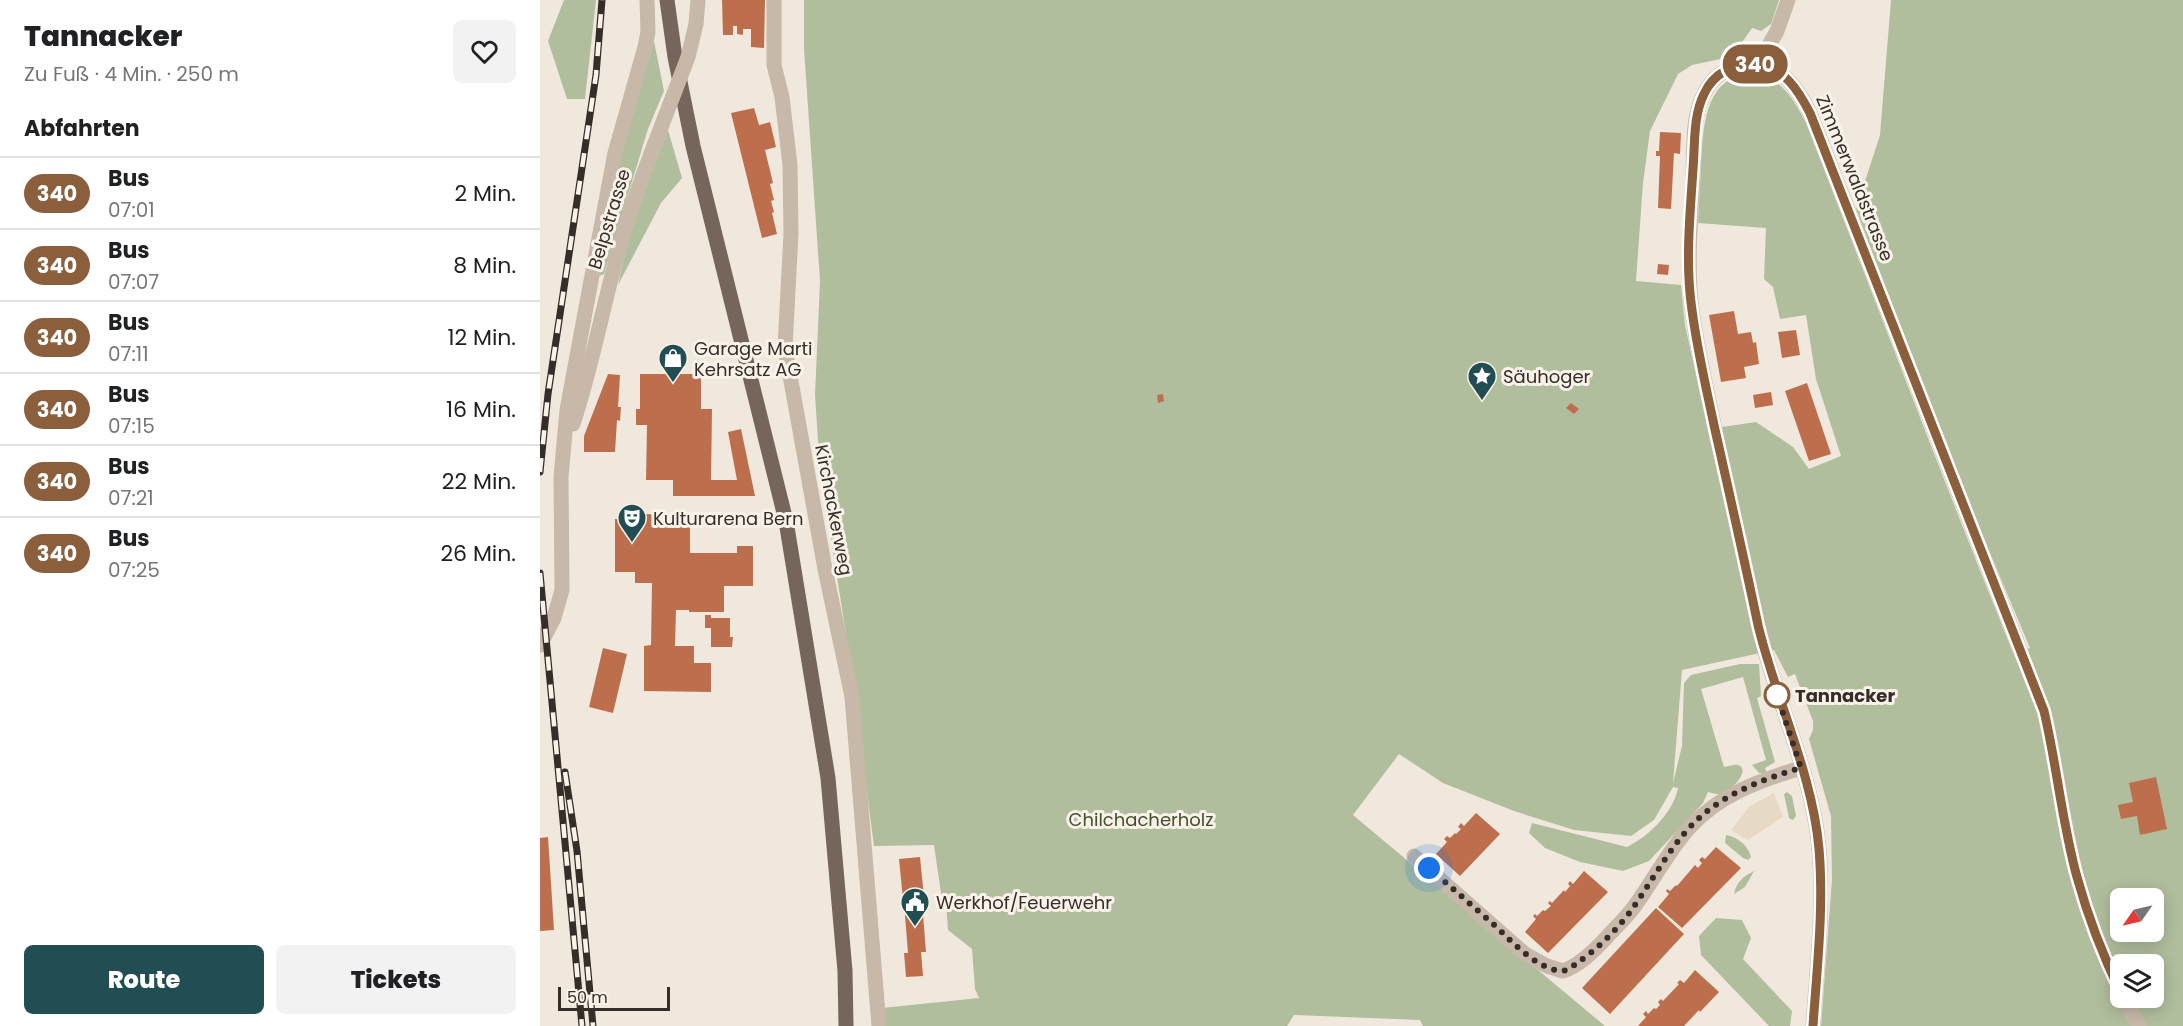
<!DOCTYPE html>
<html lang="de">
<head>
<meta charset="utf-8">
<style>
  :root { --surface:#fff; --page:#f2f2f2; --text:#202124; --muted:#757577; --line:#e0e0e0; --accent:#214d53 }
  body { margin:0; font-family:Poppins,sans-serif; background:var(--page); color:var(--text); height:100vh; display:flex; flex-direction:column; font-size:22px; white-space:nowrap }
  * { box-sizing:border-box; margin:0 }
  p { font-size:20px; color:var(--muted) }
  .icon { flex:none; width:33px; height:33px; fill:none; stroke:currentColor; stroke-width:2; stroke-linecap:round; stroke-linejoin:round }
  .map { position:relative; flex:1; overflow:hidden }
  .panel { display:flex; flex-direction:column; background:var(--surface); width:540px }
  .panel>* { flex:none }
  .badge { padding:0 12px; border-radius:20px; font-size:21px; line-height:39px }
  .needle { width:39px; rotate:236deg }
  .fabs { position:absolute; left:1570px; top:888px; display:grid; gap:12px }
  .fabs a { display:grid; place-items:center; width:54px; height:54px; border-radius:9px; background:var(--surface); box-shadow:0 3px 15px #0003; font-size:30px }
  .scale { position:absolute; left:18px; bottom:15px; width:112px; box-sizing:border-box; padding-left:6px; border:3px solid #352d28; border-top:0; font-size:16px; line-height:21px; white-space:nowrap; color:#352d28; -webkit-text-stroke:4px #f8f2e8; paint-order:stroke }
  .you { position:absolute; width:30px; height:30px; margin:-15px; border:4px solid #fff; border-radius:50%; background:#1a73e8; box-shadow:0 0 0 9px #1a73e833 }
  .map>.badge { position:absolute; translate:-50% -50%; box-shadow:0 0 0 3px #fff }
  h2 { padding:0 24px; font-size:22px; line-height:54px }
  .round { display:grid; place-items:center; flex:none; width:63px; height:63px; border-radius:9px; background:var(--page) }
  .overview { display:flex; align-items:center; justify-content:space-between; height:102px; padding:0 24px }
  h1 { font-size:28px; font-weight:800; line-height:45px }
  .action { display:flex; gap:12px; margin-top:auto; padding:12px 24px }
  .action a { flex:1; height:69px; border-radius:9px; background:var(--accent); color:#fff; font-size:24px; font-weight:800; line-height:69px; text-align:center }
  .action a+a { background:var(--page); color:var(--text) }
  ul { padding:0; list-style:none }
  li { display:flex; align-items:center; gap:18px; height:72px; padding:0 24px; border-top:2px solid var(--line) }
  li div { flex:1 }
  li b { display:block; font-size:22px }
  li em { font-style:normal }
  li .badge { min-width:66px; font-weight:700; text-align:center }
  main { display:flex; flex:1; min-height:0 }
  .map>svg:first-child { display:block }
  .green { fill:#b1be9d; fill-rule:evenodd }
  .plaza { fill:#e7dac4 }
  .building { fill:#bd6f4d }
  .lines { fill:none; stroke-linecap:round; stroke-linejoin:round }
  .minor { stroke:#c7b8a9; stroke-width:15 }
  .major { stroke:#76655a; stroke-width:15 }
  .rail-casing { stroke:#352d28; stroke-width:7 }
  .rail { stroke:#f8f2e8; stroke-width:4.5; stroke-dasharray:14; stroke-linecap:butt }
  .minor-bridge { stroke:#c7b8a9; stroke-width:15 }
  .line-casing { stroke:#fff; stroke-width:14 }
  .line { stroke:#8b5e3c; stroke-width:9 }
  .walk { stroke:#352d28; stroke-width:6; stroke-dasharray:0 10.8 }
  .stop-dot { fill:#fff; stroke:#8b5e3c; stroke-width:3 }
  .labels { text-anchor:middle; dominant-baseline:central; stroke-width:6; stroke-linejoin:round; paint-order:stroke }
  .street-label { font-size:18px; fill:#352d28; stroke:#f8f2e8 }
  .poi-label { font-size:18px; fill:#352d28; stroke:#f8f2e8; text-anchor:start }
  .stop-label { font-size:18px; font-weight:bold; fill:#352d28; stroke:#f8f2e8; text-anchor:start }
  .park-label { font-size:18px; fill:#42512e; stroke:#f8f2e8 }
</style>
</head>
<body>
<main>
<section class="panel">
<div class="overview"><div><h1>Tannacker</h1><p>Zu Fuß · 4 Min. · 250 m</p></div><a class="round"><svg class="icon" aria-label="heart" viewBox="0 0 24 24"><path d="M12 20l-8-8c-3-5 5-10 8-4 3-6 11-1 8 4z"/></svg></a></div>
<h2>Abfahrten</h2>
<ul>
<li><span class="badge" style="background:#8b5e3c;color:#fff">340</span><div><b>Bus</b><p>07:01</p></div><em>2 Min.</em></li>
<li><span class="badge" style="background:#8b5e3c;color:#fff">340</span><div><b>Bus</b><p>07:07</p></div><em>8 Min.</em></li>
<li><span class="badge" style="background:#8b5e3c;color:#fff">340</span><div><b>Bus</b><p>07:11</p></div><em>12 Min.</em></li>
<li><span class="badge" style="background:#8b5e3c;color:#fff">340</span><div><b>Bus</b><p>07:15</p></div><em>16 Min.</em></li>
<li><span class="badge" style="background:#8b5e3c;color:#fff">340</span><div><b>Bus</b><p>07:21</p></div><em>22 Min.</em></li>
<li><span class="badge" style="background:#8b5e3c;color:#fff">340</span><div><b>Bus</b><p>07:25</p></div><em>26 Min.</em></li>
</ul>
<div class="action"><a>Route</a><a>Tickets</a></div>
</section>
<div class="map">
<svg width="1643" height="1026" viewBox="0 0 1643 1026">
  <rect width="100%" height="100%" fill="#f0e8dc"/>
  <!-- green -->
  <g class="green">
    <path d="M24,0h32l-11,99h-18l-19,-58z"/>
    <path d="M264,0h975l-8,24 -10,7 -9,-3 -18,26 -9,4 -33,7 -14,9 -28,57 -7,52 -7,98 45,4 4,40 23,104 48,-7 37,25 16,22 32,-13 -25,-77 -10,-64 -26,4 -7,-32 -9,-8 2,-51 -68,-5c1,-18 2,-37 3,-55 2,-36 2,-94 52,-94 27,1 41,26 52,47 70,178 137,357 209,534l16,-7 -71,-169 -103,-270 24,-74 11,-135h292v1026h-362l11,-147 -1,-63 -22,-77 4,-9v-9l-18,-47 -7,3 -14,-27 -92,20 -9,113 9,-37 2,-63 7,-8 49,-11h19l2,32 -4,2 18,64 -10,6 2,5h-8l-7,-8 14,-5 -23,-83 -42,12 23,78c3,0 10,-3 14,-2 14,5 -8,26 -15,29 -4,1 -11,-1 -15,-2l-5,11 -54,58 -26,10 -43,-9 -35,-14 -16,-15 3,-10 95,24c22,-11 46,-34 51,-59l-5,-1 -19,33 -23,16 -57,-6 -60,-19 -71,-28 -44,-29 -46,61 252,211h-182l-3,-6 -126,-5 -7,11h-404l-1,-18 97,-10 -4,-9 -3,-40 -24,-19 -2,-30h-4l-8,-55 -60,1 -27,-206 -27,-170 -5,-75 5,-114 -16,-232zM1581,898h33v34h-33zM1581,964h33v34h-33z"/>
    <path d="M114,41l10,50 -16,38 -44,145 -5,2 8,-52 28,-130z"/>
    <path d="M128,130l14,48 -21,25 -43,82c11,-54 30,-104 50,-155z"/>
    <path d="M1247,792l5,4 4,20 -3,4 -4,-2 -5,-24z"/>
    <path d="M1186,835c11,2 22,10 25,22l-3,3 -5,-2 -18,-15z"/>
    <path d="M1214,871l-9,16 -11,7c2,-12 10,-18 20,-23z"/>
    <path d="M1176,918l26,2 9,18 -8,21 49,52 -2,15h-21l-68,-71 -2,-19z"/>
  </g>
  <!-- plaza -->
  <path class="plaza" d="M1234,793l9,24 -35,23 -17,-10 18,-23z"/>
  <!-- building -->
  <g class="building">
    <path d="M182,0h43l-1,48 -13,-1v-18h-8v6l-6,-1v-8h-4v9h-10z"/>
    <path d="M214,108l5,17 11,-3 6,25 -11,3 8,33 -3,1 4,16 -3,1 3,11 -2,1 5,21 -15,4 -31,-125z"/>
    <path d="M1120,132l21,1 -1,21 -6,-1 -3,56 -13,-1 2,-52h-4v-5h3z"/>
    <path d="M1118,264l11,1 -1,10 -11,-1z"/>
    <path d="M1194,311l4,23 13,-2 2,11 3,-1 3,22 -15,3 2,11 -25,4 -12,-67z"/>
    <path d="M1256,330l4,25 -18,3 -4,-26z"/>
    <path d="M127,371h7v3h27v35h11l-1,71h26l-9,-48 13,-3 14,67h-82v-16h-27l1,-55h-11v-16h4v-35h27z"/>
    <path d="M68,374l12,1 -2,32h3l-1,14 -3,-1 -2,32h-31v-16z"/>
    <path d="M1267,383l24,71 -22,7 -24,-70z"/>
    <path d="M1231,392l2,13 -18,3 -2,-13z"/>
    <path d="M623,394l1,7 -6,2 -1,-8z"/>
    <path d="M1031,403l8,6 -5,5 -8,-6z"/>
    <path d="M101,514l49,1v38h47v-7h16v40h-29v26h-35v-2h-13l-1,36h19v17h17v29l-67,-1v-45l7,-1 1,-62h-17v-11h-20v-53l25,1z"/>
    <path d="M165,615h6v3h19v19h3l-1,10h-21v-19h-6z"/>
    <path d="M63,648l24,6 -14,59 -24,-6z"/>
    <path d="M1616,777l11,52 -27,6 -3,-19 -16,3 -3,-14 15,-3 -4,-19z"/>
    <path d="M936,813l24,21 -40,42 -24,-22 11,-12 -3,-3 3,-3 3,2 5,-5 1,1 5,-5 -3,-2 3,-4 3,3z"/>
    <path d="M8,837l6,93 -14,1v-93z"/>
    <path d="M1176,847l25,21 -59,60 -24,-21 11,-13 -3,-3 1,-2 3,2 6,-6 1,1 18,-21 3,3 4,-5 -3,-3 3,-3 3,2z"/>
    <path d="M380,857l4,40 -21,2 -4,-40z"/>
    <path d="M1044,871l24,21 -60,61 -23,-21 11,-13 -3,-3 2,-2 2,2 6,-6 2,1 6,-5 -3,-3 2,-2 2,2 12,-13 1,2 5,-6 -2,-2 2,-3 3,3z"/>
    <path d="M382,902l4,50h-5l2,24 -17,1 -2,-24h4l-4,-50z"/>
    <path d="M1116,908l28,26 -74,80 -28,-26z"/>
    <path d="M1155,970l24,22 -19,20 -1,-2 -15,16h-46l8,-9 -3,-3 3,-3 2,3 6,-6 2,1 4,-4 -2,-3 3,-3 2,2 16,-17 -2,-1 3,-3 4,3z"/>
  </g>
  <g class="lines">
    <!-- minor -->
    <g class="minor">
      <path d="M234,0v65l8,32 8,68 1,68 -6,115 40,221 27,128 27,329"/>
      <path d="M156,24l2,-24"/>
      <path d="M1220,65l3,-9 14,-25 11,-31"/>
      <path d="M33,424c18,-54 28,-109 43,-164 11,-40 24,-78 39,-117"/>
      <path d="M0,645l14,-27 8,-28 -1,-113 6,-67 6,-33 42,-224 30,-106 3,-15 -1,-32"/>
      <path d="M874,856l111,98 22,12 16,5c17,-6 31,-20 43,-33 9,-10 20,-20 28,-31 19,-26 33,-54 55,-79 30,-33 71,-48 112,-60"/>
      <path d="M1583,998l16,28"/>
      <path d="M1273,1026c4,-58 11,-119 6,-177 -6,-74 -44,-151 -61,-224 -14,-65 -29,-130 -43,-195 -8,-40 -18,-80 -23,-120 -6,-45 -1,-91 1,-136 1,-26 -1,-57 11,-80 9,-20 30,-32 52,-30 28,3 42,26 54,49l234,598c12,49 17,99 29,149 10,46 27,90 48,133"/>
    </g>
    <!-- major -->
    <path class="major" d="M127,0l8,57 18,89 93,375 42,257 17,193 1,55"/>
    <!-- rail casing -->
    <g class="rail-casing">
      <g id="rail">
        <path d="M0,472l8,-78 48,-319 6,-75"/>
        <path d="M0,573l42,453"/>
        <path d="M25,772l12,79 16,175"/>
      </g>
    </g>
    <!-- rail -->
    <use href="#rail" class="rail"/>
    <!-- minor-bridge -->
    <path class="minor-bridge" d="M115,143l33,-86 8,-33"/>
  </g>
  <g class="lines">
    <!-- line casing -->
    <g class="line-casing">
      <path id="line" d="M1273,1026c4,-58 11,-119 6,-177 -6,-74 -44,-152 -61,-224 -14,-67 -29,-133 -44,-200 -8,-38 -17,-76 -22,-115 -7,-46 -2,-95 1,-141 2,-24 0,-53 11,-75 9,-20 30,-32 52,-30 28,3 42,26 54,49l234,598c13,55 18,112 33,166 11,40 26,79 44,116"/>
    </g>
    <!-- line -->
    <use href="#line" class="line"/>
    <!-- walk -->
    <path class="walk" d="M889,868c21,18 41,36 62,54 19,17 43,46 70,49 6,0 11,-4 16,-8 21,-14 43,-36 58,-58 18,-26 33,-54 55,-78 30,-32 70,-47 111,-59l-24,-73"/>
  </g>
  <!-- icons -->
  <defs>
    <g id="shop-pin" transform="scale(1.5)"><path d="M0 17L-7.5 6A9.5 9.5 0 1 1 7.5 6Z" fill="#214d53" stroke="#f8f2e8"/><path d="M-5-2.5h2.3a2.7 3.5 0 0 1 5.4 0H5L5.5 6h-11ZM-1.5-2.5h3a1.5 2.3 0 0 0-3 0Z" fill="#fff"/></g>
    <g id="sight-pin" transform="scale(1.5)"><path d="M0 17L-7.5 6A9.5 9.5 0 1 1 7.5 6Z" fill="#214d53" stroke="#f8f2e8"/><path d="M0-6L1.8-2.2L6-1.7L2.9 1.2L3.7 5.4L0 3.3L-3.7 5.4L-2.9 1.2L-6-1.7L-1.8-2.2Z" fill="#fff"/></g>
    <g id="theatre-pin" transform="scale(1.5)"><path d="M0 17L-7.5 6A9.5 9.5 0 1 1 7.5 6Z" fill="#214d53" stroke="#f8f2e8"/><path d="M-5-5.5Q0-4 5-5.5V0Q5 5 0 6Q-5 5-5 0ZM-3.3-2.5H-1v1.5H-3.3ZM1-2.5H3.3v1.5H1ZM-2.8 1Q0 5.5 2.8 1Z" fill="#fff"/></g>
    <g id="civic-pin" transform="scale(1.5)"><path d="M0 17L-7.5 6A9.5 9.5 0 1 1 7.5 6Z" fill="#214d53" stroke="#f8f2e8"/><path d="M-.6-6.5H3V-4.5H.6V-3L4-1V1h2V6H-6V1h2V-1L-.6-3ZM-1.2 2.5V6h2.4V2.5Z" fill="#fff"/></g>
  </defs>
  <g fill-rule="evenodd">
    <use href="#shop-pin" x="133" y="358"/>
    <use href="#sight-pin" x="942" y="376"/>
    <use href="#theatre-pin" x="92" y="518"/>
    <use href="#civic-pin" x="375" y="902"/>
  </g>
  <!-- markers -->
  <circle class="stop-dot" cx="1237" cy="695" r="12"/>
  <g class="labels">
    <!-- street labels -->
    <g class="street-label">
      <text transform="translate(1315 178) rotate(68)">Zimmerwaldstrasse</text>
      <text transform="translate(69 219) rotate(-73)">Belpstrasse</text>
      <text transform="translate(294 510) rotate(79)">Kirchackerweg</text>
    </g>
    <!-- poi labels -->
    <g class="poi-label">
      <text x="154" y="348">Garage Marti<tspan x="154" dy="21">Kehrsatz AG</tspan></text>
      <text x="963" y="376">Säuhoger</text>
      <text x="113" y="518">Kulturarena Bern</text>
      <text x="396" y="902">Werkhof/Feuerwehr</text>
    </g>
    <!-- stop labels -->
    <g class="stop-label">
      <text x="1255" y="695">Tannacker</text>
    </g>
    <!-- park labels -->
    <g class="park-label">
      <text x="601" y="819">Chilchacherholz</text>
    </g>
  </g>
</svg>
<div class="fabs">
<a><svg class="needle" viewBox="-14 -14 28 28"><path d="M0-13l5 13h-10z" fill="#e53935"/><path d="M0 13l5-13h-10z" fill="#757577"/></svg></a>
<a><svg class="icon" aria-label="layers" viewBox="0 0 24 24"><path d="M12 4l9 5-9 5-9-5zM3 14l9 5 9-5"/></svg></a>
</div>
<div class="scale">50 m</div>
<div class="you" style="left:889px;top:868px"></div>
<b class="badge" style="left:1215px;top:64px;background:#8b5e3c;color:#fff">340</b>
</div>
</main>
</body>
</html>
